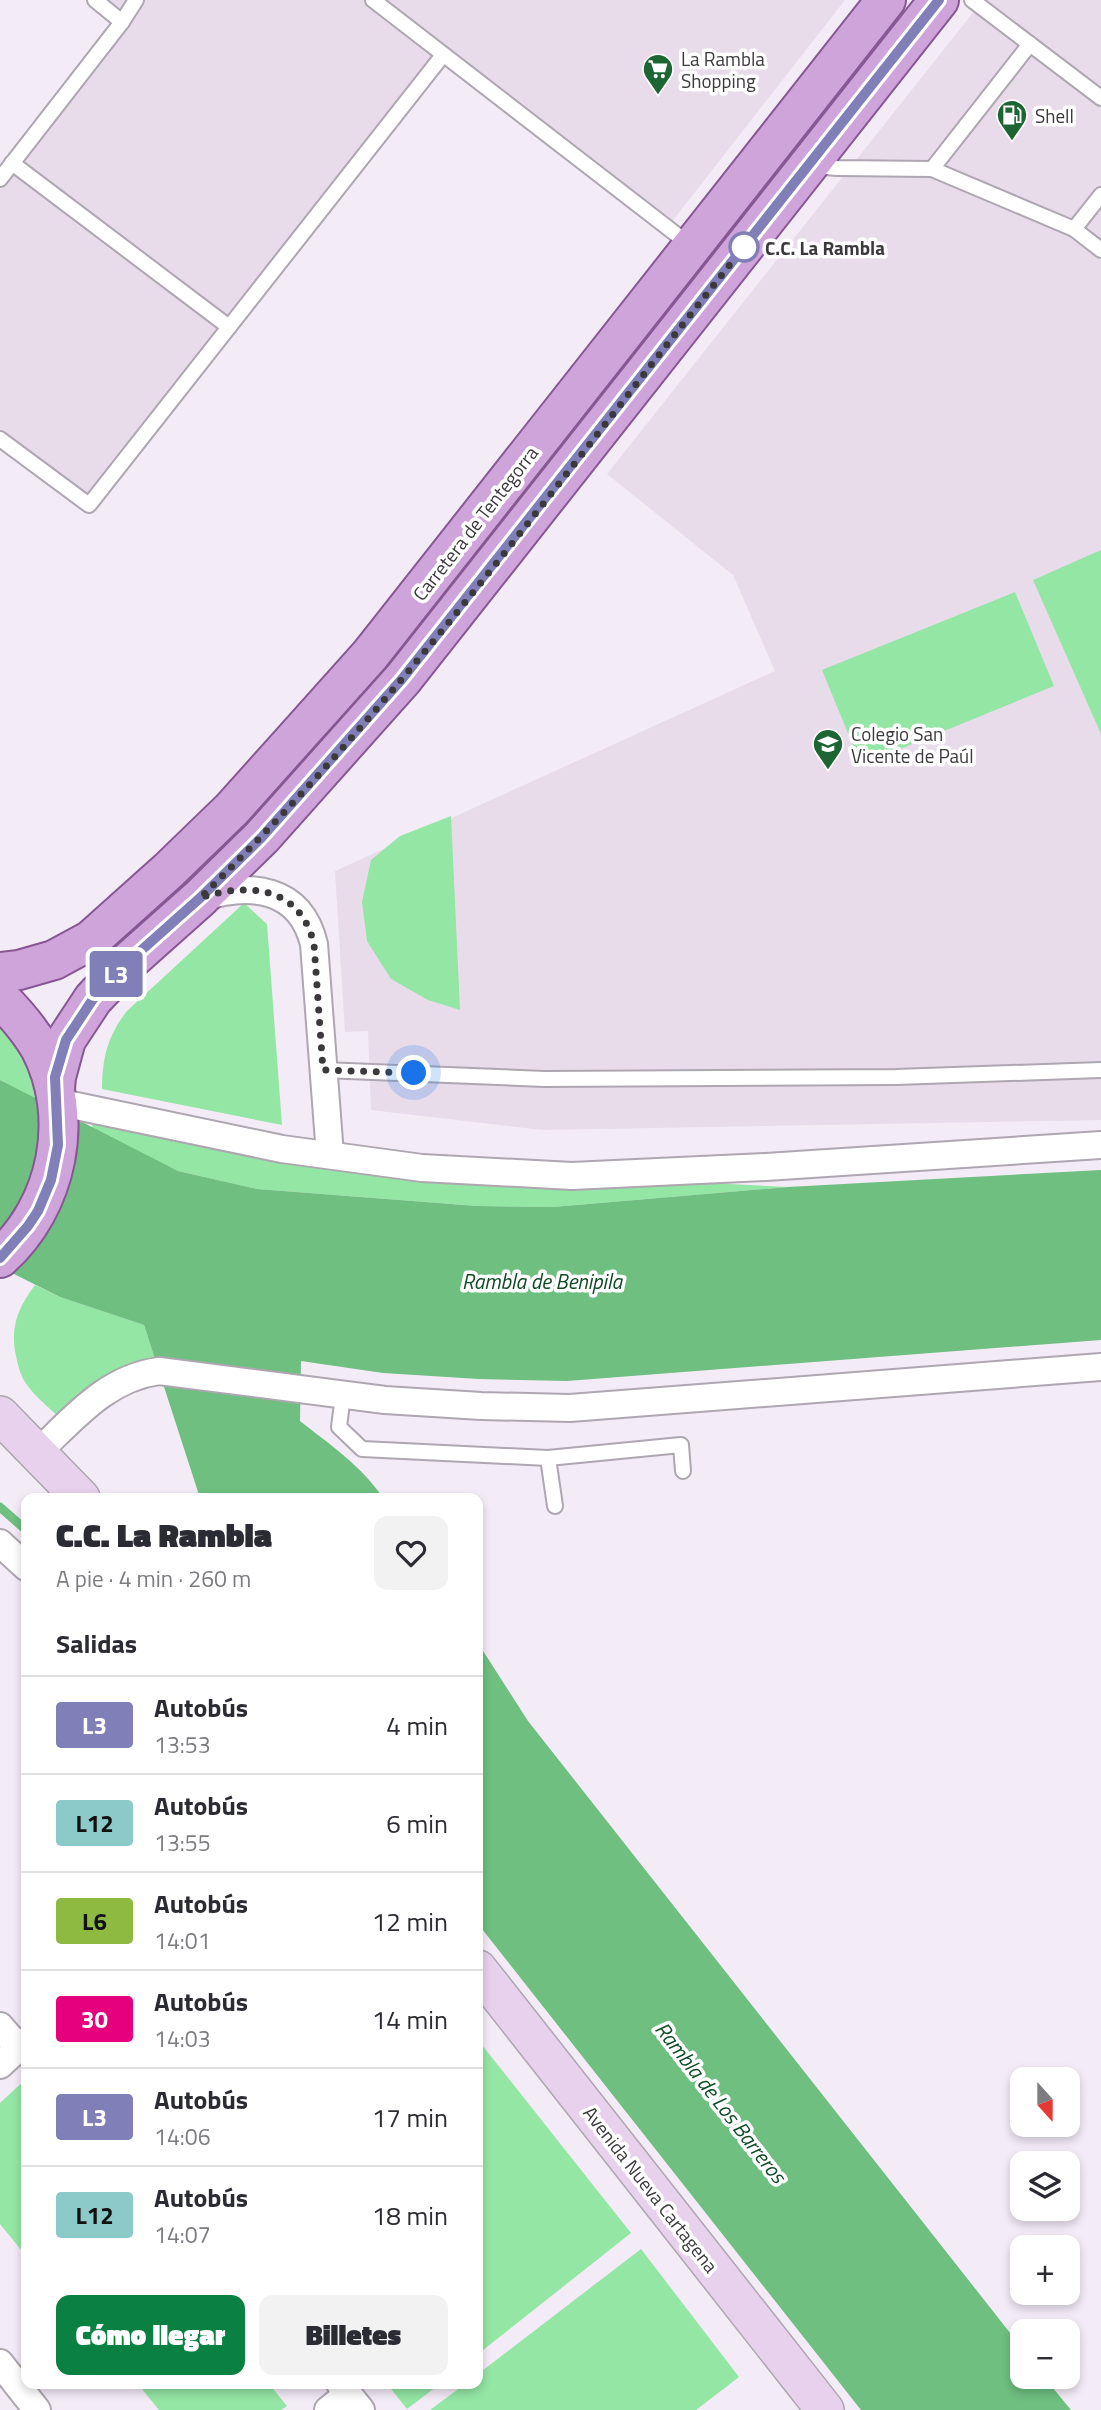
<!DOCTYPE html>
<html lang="es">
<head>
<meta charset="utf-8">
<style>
  :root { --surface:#fff; --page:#f2f2f3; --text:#2b2b33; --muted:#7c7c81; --line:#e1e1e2; --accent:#0b8043 }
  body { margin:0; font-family:"Titillium Web",sans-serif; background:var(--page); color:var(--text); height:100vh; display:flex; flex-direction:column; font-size:26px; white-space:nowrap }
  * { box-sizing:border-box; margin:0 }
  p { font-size:23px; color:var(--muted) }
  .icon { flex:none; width:38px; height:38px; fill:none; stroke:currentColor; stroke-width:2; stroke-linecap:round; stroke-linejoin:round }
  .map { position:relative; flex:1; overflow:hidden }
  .sheet { position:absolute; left:21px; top:1493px; width:462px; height:896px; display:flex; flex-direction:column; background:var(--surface); border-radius:14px; box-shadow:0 4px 10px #0003 }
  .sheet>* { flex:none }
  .badge { padding:0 14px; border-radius:5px; font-size:24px; line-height:46px }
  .needle { width:46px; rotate:159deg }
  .controls { position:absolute; left:1010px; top:2067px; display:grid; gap:14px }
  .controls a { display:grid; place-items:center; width:70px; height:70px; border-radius:14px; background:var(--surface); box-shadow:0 4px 10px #0003; font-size:35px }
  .you { position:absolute; width:35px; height:35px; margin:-18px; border:5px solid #fff; border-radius:50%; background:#1a73e8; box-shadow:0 0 0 10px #1a73e833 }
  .map>.badge { position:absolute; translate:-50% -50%; box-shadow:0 0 0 4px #fff }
  h2 { padding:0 35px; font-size:26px; line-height:63px }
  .round { display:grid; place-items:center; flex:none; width:74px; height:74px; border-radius:14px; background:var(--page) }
  .headline { display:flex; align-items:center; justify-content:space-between; height:119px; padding:0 35px }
  h1 { font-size:33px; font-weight:800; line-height:52px }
  .cta { display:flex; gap:14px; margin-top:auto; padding:14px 35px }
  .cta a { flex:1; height:80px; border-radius:14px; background:var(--accent); color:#fff; font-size:28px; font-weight:800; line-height:80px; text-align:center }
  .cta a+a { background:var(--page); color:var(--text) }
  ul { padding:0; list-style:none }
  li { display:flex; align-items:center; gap:21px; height:98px; padding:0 35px; border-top:2px solid var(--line) }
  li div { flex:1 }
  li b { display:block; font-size:26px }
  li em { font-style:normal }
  li .badge { min-width:77px; font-weight:700; text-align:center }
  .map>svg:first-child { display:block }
  .built { fill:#e8dceb }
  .green { fill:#94e6a5 }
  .water { fill:#6ebf80 }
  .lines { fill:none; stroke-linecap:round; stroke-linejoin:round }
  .stream { stroke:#6ebf80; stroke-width:9 }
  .lane-casing { stroke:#aea6b0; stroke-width:18 }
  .street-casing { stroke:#aea6b0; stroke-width:30 }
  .secondary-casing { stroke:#aea6b0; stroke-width:40 }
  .primary-casing { stroke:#875794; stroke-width:42 }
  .lane { stroke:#fff; stroke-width:14 }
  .street { stroke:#fff; stroke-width:26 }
  .secondary { stroke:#e7d1ed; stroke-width:37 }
  .primary { stroke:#cfa4db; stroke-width:38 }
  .line-casing { stroke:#fff; stroke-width:16 }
  .line { stroke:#817fb8; stroke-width:10 }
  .walk { stroke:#3c393d; stroke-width:7; stroke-dasharray:0 12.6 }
  .stop-dot { fill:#fff; stroke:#817fb8; stroke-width:3.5 }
  .labels { text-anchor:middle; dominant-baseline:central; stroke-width:7; stroke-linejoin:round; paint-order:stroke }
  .poi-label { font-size:19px; fill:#3c393d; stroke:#fff; text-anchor:start }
  .stop-label { font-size:19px; font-weight:bold; fill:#3c393d; stroke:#fff; text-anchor:start }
  .street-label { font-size:19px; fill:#3c393d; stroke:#fff }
  .water-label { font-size:21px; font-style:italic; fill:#0f4b23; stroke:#fff }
</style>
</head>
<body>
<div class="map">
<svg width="1101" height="2410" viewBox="0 0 1101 2410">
  <rect width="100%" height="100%" fill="#f3ebf6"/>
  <!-- built -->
  <g class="built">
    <path d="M95,0h750l-178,228 -224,-172 -354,449 -89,-66v-260l122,-157z"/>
    <path d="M983,0h118v1120l-559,10 -171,-20 -3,-79 -23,1 -10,-161 440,-200 -42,-96 -126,-101z"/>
  </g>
  <!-- green -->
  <g class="green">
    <path d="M1101,550v184l-68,-154z"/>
    <path d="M1015,592l39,94 -193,79 -39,-95z"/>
    <path d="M451,816l9,194 -32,-10 -37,-21 -24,-38 -5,-39 9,-42 29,-24z"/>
    <path d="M244,903l23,21 15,201 -180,-36c0,-31 6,-54 25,-78z"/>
    <path d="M0,998l58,114 -58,-32z"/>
    <path d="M93,1110l479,66 216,11 -235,20 -76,-1 -220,-17 -79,-18 -86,-42z"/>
    <path d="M35,1285l25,12 84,28 15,46 -92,54c-13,-14 -32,-27 -42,-43 -5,-8 -7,-17 -9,-26 -6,-29 2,-48 19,-71z"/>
    <path d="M478,2040l153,193 -153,121z"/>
    <path d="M26,2079v177l-26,-32v-121z"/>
    <path d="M641,2249l98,128 -43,33h-266l35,-26h13v-10z"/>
    <path d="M138,2384h131l18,22 -6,4h-122z"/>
    <path d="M387,2384h53l-33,25z"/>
  </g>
  <!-- water -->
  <g class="water">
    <path d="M0,1080l178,91 79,18 220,17 76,1 235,-20 313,-17v170l-534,41 -88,-2 -96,-6 -82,-12 -1,60c29,23 62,45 83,77h-183l-56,-173 -84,-28 -60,-30z"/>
    <path d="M478,1643l50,78 494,627v28l22,1 27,33h-210l-383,-486z"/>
  </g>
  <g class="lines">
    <!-- stream -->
    <path class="stream" d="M0,1507l26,23"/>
    <!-- lane casing -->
    <g class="lane-casing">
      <g id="lane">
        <path d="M95,0l27,22"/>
        <path d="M373,0l317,245"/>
        <path d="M972,0l129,98"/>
        <path d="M12,163l217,164"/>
        <path d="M814,166l23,2 95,1 142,60 27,21"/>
        <path d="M932,169l98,-125"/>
        <path d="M0,179l122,-157 14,-22"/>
        <path d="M1074,229l27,-34"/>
        <path d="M0,439l89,66 354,-450"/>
        <path d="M323,1070l221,9 352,-2 205,-7"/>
        <path d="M343,1395l-4,32 23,22 186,9 133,-13 2,26"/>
        <path d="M548,1458l7,48"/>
      </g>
    </g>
    <!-- street casing -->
    <g class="street-casing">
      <g id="street">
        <path d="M201,898c49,-16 99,-11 113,46l16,211"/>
        <path d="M57,1102l225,47 140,19 150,8 194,-9 335,-22"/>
        <path d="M38,1452c37,-35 69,-74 121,-81l226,29 96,6 89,2 531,-41"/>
        <path d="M0,1543l26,24"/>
        <path d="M0,2026l19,22"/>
        <path d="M0,2065l26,-24"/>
        <path d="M0,2363l37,47"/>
        <path d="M340,2384l21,26"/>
        <path d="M328,2410l20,-16"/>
      </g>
    </g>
    <!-- secondary casing -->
    <g class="secondary-casing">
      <g id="secondary">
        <path d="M0,1415l81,83"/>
        <path d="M478,1969l347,441"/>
      </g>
    </g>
    <!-- primary casing -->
    <g class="primary-casing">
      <g id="primary">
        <path d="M0,972l19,-2 35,-10 37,-20 77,-69 64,-62 138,-154 516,-655"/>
        <path d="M0,998c15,15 29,31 40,50 36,69 18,158 -40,210"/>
        <path d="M55,1089l1,-12 10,-37 27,-41 34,-36 73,-65 62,-61 141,-158 536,-679"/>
      </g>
    </g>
    <!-- lane -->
    <use href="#lane" class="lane"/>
    <!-- street -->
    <use href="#street" class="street"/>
    <!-- secondary -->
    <use href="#secondary" class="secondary"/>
    <!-- primary -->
    <use href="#primary" class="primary"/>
  </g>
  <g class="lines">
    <!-- line casing -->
    <g class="line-casing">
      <path id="line" d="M0,1258l28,-32 10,-15 13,-31 7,-35 -3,-68 11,-37 27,-41 34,-36 73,-65 62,-61 140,-158 537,-679"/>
    </g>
    <!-- line -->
    <use href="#line" class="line"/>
    <!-- walk -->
    <path class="walk" d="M414,1073l-91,-3 -9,-126c-14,-58 -66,-62 -114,-46 203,-197 367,-430 544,-651"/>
  </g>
  <!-- icons -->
  <defs>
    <g id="supermarket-pin" transform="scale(1.575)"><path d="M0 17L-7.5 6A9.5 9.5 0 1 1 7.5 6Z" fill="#1d6633" stroke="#fff"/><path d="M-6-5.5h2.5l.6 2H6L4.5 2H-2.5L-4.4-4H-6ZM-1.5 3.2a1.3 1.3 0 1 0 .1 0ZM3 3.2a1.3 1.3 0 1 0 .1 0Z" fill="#fff"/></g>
    <g id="fuel-pin" transform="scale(1.575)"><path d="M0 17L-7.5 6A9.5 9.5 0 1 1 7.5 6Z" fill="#1d6633" stroke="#fff"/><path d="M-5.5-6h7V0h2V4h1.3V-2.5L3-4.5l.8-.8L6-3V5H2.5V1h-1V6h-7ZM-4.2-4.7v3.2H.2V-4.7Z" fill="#fff"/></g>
    <g id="school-pin" transform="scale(1.575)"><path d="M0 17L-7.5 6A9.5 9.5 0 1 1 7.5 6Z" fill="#1d6633" stroke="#fff"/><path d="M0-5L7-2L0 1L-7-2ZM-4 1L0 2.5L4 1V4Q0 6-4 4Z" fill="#fff"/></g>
  </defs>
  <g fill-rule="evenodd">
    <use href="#supermarket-pin" x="658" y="69"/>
    <use href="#fuel-pin" x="1012" y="115"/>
    <use href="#school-pin" x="828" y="744"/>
  </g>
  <!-- markers -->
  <circle class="stop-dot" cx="744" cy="247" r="14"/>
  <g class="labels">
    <!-- poi labels -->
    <g class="poi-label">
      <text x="681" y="58">La Rambla<tspan x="681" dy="22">Shopping</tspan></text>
      <text x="1035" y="115">Shell</text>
      <text x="851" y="733">Colegio San<tspan x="851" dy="22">Vicente de Paúl</tspan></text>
    </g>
    <!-- stop labels -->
    <g class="stop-label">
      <text x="765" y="247">C.C. La Rambla</text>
    </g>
    <!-- street labels -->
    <g class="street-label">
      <text transform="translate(475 523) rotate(-52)">Carretera de Tentegorra</text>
      <text transform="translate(651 2189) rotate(52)">Avenida Nueva Cartagena</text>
    </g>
    <!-- water labels -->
    <g class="water-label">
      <text x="542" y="1281">Rambla de Benipila</text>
      <text transform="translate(721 2102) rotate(52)">Rambla de Los Barreros</text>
    </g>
  </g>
</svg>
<div class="controls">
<a><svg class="needle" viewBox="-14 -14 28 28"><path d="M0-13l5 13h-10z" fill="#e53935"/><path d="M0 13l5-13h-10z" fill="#7c7c81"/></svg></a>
<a><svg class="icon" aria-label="layers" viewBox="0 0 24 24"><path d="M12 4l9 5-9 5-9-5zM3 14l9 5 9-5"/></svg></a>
<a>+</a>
<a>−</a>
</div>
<div class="you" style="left:414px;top:1073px"></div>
<b class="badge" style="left:116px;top:974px;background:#817fb8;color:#fff">L3</b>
<section class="sheet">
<div class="headline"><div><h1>C.C. La Rambla</h1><p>A pie · 4 min · 260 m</p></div><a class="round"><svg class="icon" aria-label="heart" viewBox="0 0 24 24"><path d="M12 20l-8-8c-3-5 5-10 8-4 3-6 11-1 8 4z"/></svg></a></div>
<h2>Salidas</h2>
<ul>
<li><span class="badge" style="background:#817fb8;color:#fff">L3</span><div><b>Autobús</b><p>13:53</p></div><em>4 min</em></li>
<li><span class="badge" style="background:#8cc9c9;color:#111">L12</span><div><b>Autobús</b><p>13:55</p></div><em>6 min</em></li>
<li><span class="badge" style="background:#8eba41;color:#111">L6</span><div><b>Autobús</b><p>14:01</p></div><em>12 min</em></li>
<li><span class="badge" style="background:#e6007e;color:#fff">30</span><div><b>Autobús</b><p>14:03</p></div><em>14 min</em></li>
<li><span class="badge" style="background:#817fb8;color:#fff">L3</span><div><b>Autobús</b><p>14:06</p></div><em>17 min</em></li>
<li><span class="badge" style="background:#8cc9c9;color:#111">L12</span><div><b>Autobús</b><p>14:07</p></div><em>18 min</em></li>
</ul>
<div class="cta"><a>Cómo llegar</a><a>Billetes</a></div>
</section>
</div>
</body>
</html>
